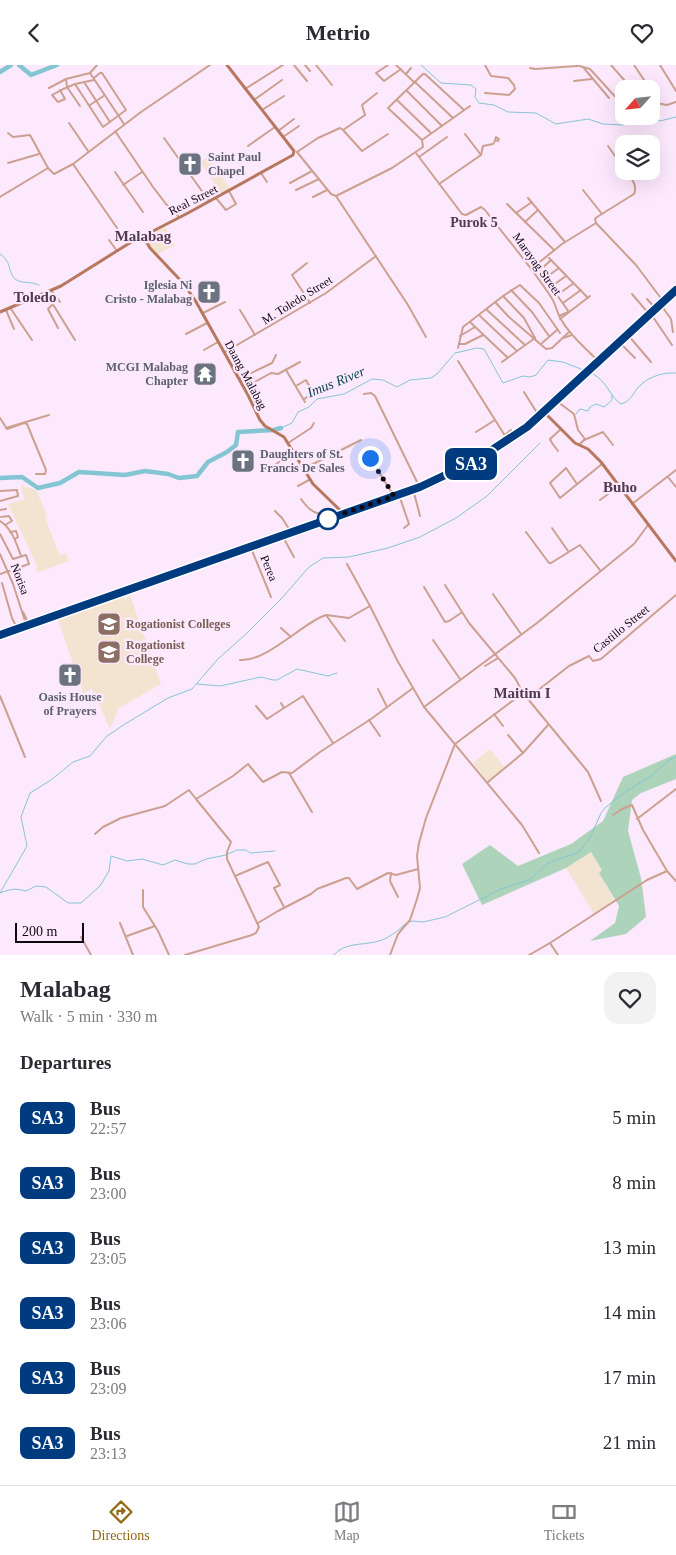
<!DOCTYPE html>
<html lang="en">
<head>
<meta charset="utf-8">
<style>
  :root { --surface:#fff; --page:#f2f2f3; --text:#2b2b33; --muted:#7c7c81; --line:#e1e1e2; --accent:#916a11 }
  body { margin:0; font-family:Georgia,serif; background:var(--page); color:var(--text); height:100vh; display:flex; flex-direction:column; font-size:19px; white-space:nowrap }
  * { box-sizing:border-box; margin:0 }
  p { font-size:16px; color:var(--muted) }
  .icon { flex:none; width:28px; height:28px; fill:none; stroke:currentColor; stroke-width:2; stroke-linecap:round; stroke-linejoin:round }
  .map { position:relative; height:890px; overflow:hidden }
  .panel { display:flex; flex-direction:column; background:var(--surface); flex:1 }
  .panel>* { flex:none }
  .badge { padding:0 10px; border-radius:8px; font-size:18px; line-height:32px }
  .needle { width:32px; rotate:243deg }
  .fabs { position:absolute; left:615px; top:15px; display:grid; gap:10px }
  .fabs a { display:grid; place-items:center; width:45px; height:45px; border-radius:10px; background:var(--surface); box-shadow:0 5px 20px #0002; font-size:25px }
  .scale { position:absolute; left:15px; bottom:12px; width:69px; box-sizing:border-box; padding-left:5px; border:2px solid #100811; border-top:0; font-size:14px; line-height:18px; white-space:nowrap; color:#100811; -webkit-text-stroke:4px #fde9fe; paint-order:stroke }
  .you { position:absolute; width:25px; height:25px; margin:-12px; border:4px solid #fff; border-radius:50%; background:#1a73e8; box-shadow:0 0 0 8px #1a73e833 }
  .map>.badge { position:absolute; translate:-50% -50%; box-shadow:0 0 0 2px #fff }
  h2 { padding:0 20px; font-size:19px; line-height:45px }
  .round { display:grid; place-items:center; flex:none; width:52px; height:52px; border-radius:15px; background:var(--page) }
  .summary { display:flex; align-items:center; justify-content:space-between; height:85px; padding:0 20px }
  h1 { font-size:24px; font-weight:700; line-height:38px }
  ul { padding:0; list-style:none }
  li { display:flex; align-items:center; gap:15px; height:65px; padding:0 20px }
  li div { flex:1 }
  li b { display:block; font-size:19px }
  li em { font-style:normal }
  li .badge { min-width:55px; font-weight:700; text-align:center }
  header { display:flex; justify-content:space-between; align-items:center; height:65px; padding:0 20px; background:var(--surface); font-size:22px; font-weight:700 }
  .menu { display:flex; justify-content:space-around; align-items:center; height:70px; border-top:1px solid var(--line); background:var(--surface); font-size:14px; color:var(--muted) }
  .menu a { display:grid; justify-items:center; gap:2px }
  .menu .on { color:var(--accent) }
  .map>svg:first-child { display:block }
  .education { fill:#f3e4d1 }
  .green { fill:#add3ba }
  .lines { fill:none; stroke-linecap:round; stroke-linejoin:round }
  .stream { stroke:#84c5d4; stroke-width:1 }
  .river { stroke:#84c5d4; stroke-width:4.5 }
  .street { stroke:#cca08f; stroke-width:2 }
  .secondary { stroke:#b7785f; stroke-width:3 }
  .primary { stroke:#a75a3b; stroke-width:4 }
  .line-casing { stroke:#fff; stroke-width:11 }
  .line { stroke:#003b80; stroke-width:8 }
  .walk { stroke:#100811; stroke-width:5; stroke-dasharray:0 9 }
  .stop-dot { fill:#fff; stroke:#003b80; stroke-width:2.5 }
  .labels { text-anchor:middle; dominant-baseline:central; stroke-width:4.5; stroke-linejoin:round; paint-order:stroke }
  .worship-label { font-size:12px; font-weight:bold; fill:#5b616d; stroke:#fde9fe; text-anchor:start }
  .street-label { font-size:12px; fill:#100811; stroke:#fde9fe }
  .education-label { font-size:12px; font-weight:bold; fill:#785e54; stroke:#fde9fe; text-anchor:start }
  .neighbourhood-label { font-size:14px; font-weight:bold; fill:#4e3b50; stroke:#fde9fe }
  .water-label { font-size:14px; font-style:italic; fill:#084550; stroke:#fde9fe }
  .quarter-label { font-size:15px; font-weight:bold; fill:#4e3b50; stroke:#fde9fe }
</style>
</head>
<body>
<header><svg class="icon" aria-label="back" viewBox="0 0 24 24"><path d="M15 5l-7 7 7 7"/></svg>Metrio<svg class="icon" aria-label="heart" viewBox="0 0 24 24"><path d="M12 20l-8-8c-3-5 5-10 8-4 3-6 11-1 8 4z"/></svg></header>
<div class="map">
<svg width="676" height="890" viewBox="0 0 676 890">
  <rect width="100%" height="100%" fill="#fde9fe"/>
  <!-- education -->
  <g class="education">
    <path d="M208,92l22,32 -9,5 -21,-32z"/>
    <path d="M165,162l10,18 -18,10 -10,-14v-4z"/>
    <path d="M21,420l15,5 11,25 -2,3 14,35 2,2 5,-2 3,8 -33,12 1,-7 -29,-62 16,-5z"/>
    <path d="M130,530l31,89 -42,24 -9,21 -18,-40 -9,4 -25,-73 66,-23 1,3z"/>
    <path d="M490,684l15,19 -17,14 -15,-19z"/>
    <path d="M591,787l12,18 -4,3 16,28 -21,13 -28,-46z"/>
  </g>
  <!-- green -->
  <path class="green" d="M676,689v25l-35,14 -9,7 -4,31 13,47 5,39 -20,17 -36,7 25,-18 4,-17 -20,-33 3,-3 -11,-18 -25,16 -84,37 -20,-41 28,-19 28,21 53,-22 32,-23 20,-44z"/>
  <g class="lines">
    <!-- stream -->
    <g class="stream">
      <path d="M421,0l20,18 30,2 5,4 -1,8 4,6 15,2 14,7 28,1 20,11 32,-5 15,5 20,1 19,-9"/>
      <path d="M647,51l5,1 8,4 16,-4"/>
      <path d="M0,189c13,9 7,17 15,25 6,5 16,2 24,6"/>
      <path d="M593,309c14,7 17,23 28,30 8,-2 11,-8 15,-14 9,-12 25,-18 40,-17"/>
      <path d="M576,349l4,-5 8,2 2,-4 6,-3 8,3 8,-7v-5"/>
      <path d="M281,363l11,-5 6,-11 11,-5 8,-8 27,-5 28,-15 11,1 14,7 13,-7 21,-2 6,-4 18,-21 22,-5 7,1 19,34 20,-7 7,1 6,-2 12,-15 15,2 23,9"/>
      <path d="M197,619l23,2 41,-9 12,3h4l20,-11 31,7 9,-3"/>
      <path d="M0,828l27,-47 -6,-29 9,-24 21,-13 22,-18 17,-6 17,-20 18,-12 43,-26 24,-9 26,-30 28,-25 35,-35 28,-32 14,-9 26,-1 39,-9 32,-11 36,-19 31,-22 53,-53"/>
      <path d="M0,828c11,-4 15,-5 26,-2l10,-5 10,1 22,16h13l19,-17 9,-15 2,-15 16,5 15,-2 21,6 12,-5 13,4h7l11,-5 20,-4 11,-5h9l4,3 25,-2"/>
      <path d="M409,857l4,-1 10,1 22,-5 56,-28 28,-9 19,-17 31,-11 11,-14 11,-25 5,-6 22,-17 22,-13 19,-17 7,-3"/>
      <path d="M334,890c9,-12 28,-10 41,-13 11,-2 22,-10 30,-18"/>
    </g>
    <!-- river -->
    <g class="river">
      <path d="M19,0l12,10 26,-10"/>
      <path d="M0,7l11,-7"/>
      <path d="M0,413l22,-1 16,11 22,-5 19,-11 46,3 20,-4 23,3 11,4 18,-2 11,-14 19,-10 9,-7 2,-13 36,-2 7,-2"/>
    </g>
    <!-- street -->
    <g class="street">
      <path d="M294,0l13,16"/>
      <path d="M305,0l5,6"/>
      <path d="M316,0l16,20"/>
      <path d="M388,0l-12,8 8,8 17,-12"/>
      <path d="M396,0l19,18"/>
      <path d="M485,0l6,11 17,2 6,7 1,4 -6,6 -24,-2"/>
      <path d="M576,0l14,4 30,33h4"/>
      <path d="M611,0l21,24"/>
      <path d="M634,0l16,24"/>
      <path d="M660,0l16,26"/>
      <path d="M583,2l26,31"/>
      <path d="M530,3l5,1 42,-3"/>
      <path d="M90,8l34,51"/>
      <path d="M406,9l5,-6"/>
      <path d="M94,13l6,-5h2l24,37 -23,17 -28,-43 19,-4"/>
      <path d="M66,14l1,8 13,19"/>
      <path d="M574,16l18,-2"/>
      <path d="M84,17l26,40"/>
      <path d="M415,17l38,36"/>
      <path d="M49,23l17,-9 24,-6 7,-8"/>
      <path d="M245,24l38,-24"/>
      <path d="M60,25l5,9 -7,3 -6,-7c7,-4 15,-8 23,-11"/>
      <path d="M407,26l35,35"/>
      <path d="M651,26l6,12"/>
      <path d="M254,35l28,-20"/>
      <path d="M397,35l34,33"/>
      <path d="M651,37l16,3 9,-3"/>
      <path d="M90,40l15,-10"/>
      <path d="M262,45l22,-14"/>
      <path d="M69,58l19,28"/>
      <path d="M343,65l22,-15 -3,-10 15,-12"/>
      <path d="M115,66l38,56 13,17 13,13"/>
      <path d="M278,66l16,-12"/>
      <path d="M8,68l5,4 17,-2 18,33"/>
      <path d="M283,72l16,-11"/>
      <path d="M496,72l3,2 -1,2 -3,-1z"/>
      <path d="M164,73l45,63"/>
      <path d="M422,75l48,-34"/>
      <path d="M248,81l27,-19"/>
      <path d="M608,81l16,23"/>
      <path d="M297,87l34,42 5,2 72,109 18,32"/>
      <path d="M297,87l21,-14 22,-10 3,2 19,21 26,-17"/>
      <path d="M416,88l46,61 4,1 15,-8 4,3c22,29 46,56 66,87 5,7 6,17 11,24 9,16 24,27 36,40"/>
      <path d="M481,90l2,-9 10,-2 2,-3"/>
      <path d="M419,92l28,-20"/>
      <path d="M8,98l31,-9"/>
      <path d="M73,99l55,80"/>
      <path d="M115,107l28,40"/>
      <path d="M261,108l6,9"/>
      <path d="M290,118l22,-12"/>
      <path d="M439,119l42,-29 -16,-21"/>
      <path d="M123,120l19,-13"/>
      <path d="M296,125l23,-11"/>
      <path d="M583,125l19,24"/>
      <path d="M336,131l56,-28 31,-21 -1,-7 -34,-32 35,-34h2l39,36"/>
      <path d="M0,132l48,-29 6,6 19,-10 68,-52 69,-47"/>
      <path d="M313,132l14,-7"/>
      <path d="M216,133l10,12 10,-6 -7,-13"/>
      <path d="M528,133l37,44"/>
      <path d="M507,139l47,46"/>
      <path d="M516,148l16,-11"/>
      <path d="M525,157l13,-12"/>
      <path d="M596,158l40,42 27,36"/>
      <path d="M109,175l8,11"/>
      <path d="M549,193l39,40"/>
      <path d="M307,198l-15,12 18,28"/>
      <path d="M537,202l32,45"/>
      <path d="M531,204l31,-25 34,-21 -1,-4 2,-2 37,-23c4,-9 -3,-16 -8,-23"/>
      <path d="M540,205l11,-10"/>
      <path d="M545,213l14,-10"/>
      <path d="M552,221l14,-10"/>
      <path d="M51,225l9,12"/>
      <path d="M511,225l21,22 17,24"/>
      <path d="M46,228l29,47"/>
      <path d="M632,229l18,21"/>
      <path d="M557,230l17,-12"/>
      <path d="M503,231l21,22 11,20"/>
      <path d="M647,234l9,10"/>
      <path d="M495,237l14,15 37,32 6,-1 17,-16"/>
      <path d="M563,238l18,-13"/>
      <path d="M53,239l-5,5 10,19"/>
      <path d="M661,240l10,14 2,13"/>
      <path d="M11,244l21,31"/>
      <path d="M6,245l8,19"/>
      <path d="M240,245l15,25"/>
      <path d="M487,245l38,35"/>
      <path d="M203,248l22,-11"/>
      <path d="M651,249l21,31"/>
      <path d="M479,250l38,36"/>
      <path d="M559,251l9,-4"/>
      <path d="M560,254l30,-23"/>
      <path d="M470,257l38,36"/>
      <path d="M186,269l21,-11"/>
      <path d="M628,270l23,27"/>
      <path d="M460,271l15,-9"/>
      <path d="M563,273l9,-3"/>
      <path d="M542,278l15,-13"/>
      <path d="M459,279h6l18,-9"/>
      <path d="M621,279l14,14"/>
      <path d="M458,283l5,-21 40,-31 17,-11 19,18 21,30"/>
      <path d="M204,285l14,-8"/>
      <path d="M225,287l101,-59 50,-37"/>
      <path d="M458,296l49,78"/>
      <path d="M502,297l33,-24"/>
      <path d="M286,305l19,32"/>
      <path d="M239,314l33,-16 4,-8"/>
      <path d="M296,321l10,-6 7,13 -9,6"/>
      <path d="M244,323l27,-15 7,1 22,-12"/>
      <path d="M524,327l15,24"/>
      <path d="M364,329l7,-1 4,3 44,90"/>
      <path d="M558,337l16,12 4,16 7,9 -5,5"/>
      <path d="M0,353l7,11 17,-6 3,1 19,46 -1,4h-9"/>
      <path d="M6,363l43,-13"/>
      <path d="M476,367l19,-12"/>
      <path d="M509,373l-3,-4 5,-4 4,4"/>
      <path d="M584,375l19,-8 10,13"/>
      <path d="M288,378l23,-15 3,-5"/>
      <path d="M558,386l-6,-8 -2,-4 11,-10"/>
      <path d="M370,393l24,38"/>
      <path d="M273,401l20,-13"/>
      <path d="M303,404l58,-29"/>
      <path d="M307,408l13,-7 4,4 5,-1"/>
      <path d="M668,412l8,10"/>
      <path d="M577,419l-11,-16 -16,15 10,15 42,-34"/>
      <path d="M298,421l11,-6"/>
      <path d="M413,424l7,27"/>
      <path d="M0,426l17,-1 1,6 -18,5"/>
      <path d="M399,430l10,29 -5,4"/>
      <path d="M301,434c6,8 10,13 19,15l4,6"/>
      <path d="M600,435l19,-14"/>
      <path d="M632,439l44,-34"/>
      <path d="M0,445l6,-1"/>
      <path d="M275,446l7,7 9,14"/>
      <path d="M1,452l8,-1 3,5 -7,4"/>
      <path d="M0,456c12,7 17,24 21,35"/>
      <path d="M552,463l16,23"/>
      <path d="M10,467l6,-1 2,6 -3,2"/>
      <path d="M526,467l23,31h2l29,-18 20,25"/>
      <path d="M0,469l13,25 13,-4 3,9 -29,10"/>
      <path d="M283,472l11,20"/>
      <path d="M251,483l20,49"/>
      <path d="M0,489l13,30 13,40"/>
      <path d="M347,499l23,42 27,54 27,47 98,118 17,28"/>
      <path d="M2,518l10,35 5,10"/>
      <path d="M445,520l24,38 46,55 8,15 56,68 9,11 13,29"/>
      <path d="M424,522l21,35 4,-1 12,-8"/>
      <path d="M493,529l28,40"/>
      <path d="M23,547l6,12"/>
      <path d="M326,550l19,26"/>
      <path d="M281,563l10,9"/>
      <path d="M433,575l27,39"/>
      <path d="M240,595c25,2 59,-33 81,-43l5,-2 23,3 21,-12"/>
      <path d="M485,601l13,-8"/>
      <path d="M378,624l9,18"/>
      <path d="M0,631l25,61"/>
      <path d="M528,633l41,-32 20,-10 4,5 8,-2 75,-64"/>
      <path d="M281,638l3,5 19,-12 30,47"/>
      <path d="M256,641l11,13 17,-11"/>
      <path d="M424,642l113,-84 97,-79 14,-19"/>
      <path d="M494,649l9,12"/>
      <path d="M369,655l11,16"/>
      <path d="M508,670l15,18"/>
      <path d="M289,708l23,39"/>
      <path d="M488,717l35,-29 25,-28"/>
      <path d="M613,750l9,-6 10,-4 11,25 24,41 9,10"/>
      <path d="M637,754l39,-30"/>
      <path d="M95,769l8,-7 18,-9 44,-12 24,-16 7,9 37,-23 15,-12 15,18 19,-10 10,1 28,-21 51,-33 42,-31"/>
      <path d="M391,808l-1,8 8,16"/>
      <path d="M235,811l33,-14 12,23 -6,3 10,19"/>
      <path d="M143,825v17l15,24 11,24"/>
      <path d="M120,858l13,32"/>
      <path d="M258,858l20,-12 33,-17 6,-5 29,-11h3l8,11 31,-16 8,2 22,-6"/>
      <path d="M127,871l28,-10"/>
      <path d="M81,872l10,18"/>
      <path d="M550,878l8,12"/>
      <path d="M185,890l67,-20 4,-2 3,-6 -32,-68v-7l4,-10 -35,-43"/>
      <path d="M390,890l8,-21 12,-14 7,-21 3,-11 -3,-32 2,-13 7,-25 29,-74 68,-51"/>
      <path d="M529,890l21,-12 97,-63 20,-9"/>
    </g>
    <!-- secondary -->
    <g class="secondary">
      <path d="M143,171l7,12 33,35 12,17 53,95 12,25 5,6 19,11 29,47 30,29"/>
      <path d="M0,247l61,-26 67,-42 60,-31 105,-58 1,-4 -67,-86"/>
      <path d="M546,349l29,29 13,6 13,13 75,99"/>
    </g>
    <!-- primary -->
    <path class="primary" d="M0,570l420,-148 55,-26 61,-39 140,-132"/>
  </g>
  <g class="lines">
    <!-- line casing -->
    <g class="line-casing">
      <path id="line" d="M0,570l420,-148 55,-26 52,-34 149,-137"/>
    </g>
    <!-- line -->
    <use href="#line" class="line"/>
    <!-- walk -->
    <path class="walk" d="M328,454l66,-23 -24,-38"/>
  </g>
  <!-- icons -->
  <defs>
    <g id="church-square" transform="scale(1.25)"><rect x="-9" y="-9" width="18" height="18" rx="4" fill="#6b7280" stroke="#fde9fe"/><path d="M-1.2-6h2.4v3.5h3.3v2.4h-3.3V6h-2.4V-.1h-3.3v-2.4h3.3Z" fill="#fff"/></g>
    <g id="temple-square" transform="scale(1.25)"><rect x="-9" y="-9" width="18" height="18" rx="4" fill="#6b7280" stroke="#fde9fe"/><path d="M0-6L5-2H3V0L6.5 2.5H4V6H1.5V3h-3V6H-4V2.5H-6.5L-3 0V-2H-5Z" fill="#fff"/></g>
    <g id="university-square" transform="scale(1.25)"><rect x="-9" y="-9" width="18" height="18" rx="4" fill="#8d6e63" stroke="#fde9fe"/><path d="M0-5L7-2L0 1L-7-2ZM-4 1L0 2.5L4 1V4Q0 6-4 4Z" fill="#fff"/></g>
  </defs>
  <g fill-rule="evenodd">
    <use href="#church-square" x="190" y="99"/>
    <use href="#church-square" x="209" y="227"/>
    <use href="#temple-square" x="205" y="309"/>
    <use href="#church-square" x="243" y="396"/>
    <use href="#university-square" x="109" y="559"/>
    <use href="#university-square" x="109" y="587"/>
    <use href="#church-square" x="70" y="610"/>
  </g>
  <!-- markers -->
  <circle class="stop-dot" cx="328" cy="454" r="10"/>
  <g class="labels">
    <!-- worship labels -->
    <g class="worship-label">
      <text x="208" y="92">Saint Paul<tspan x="208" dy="14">Chapel</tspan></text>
      <text x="192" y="220" text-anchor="end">Iglesia Ni<tspan x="192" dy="14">Cristo - Malabag</tspan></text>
      <text x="188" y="302" text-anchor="end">MCGI Malabag<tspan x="188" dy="14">Chapter</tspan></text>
      <text x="260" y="389">Daughters of St.<tspan x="260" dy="14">Francis De Sales</tspan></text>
      <text x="70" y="632" text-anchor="middle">Oasis House<tspan x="70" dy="14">of Prayers</tspan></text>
    </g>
    <!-- street labels -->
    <g class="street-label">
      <text transform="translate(193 135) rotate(-27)">Real Street</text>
      <text transform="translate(537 199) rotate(54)">Marayag Street</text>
      <text transform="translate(297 235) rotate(-32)">M. Toledo Street</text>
      <text transform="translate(246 310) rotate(62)">Daang Malabag</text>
      <text transform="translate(269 503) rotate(68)">Perea</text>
      <text transform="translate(20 514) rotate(69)">Norisa</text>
      <text transform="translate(621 564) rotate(-39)">Castillo Street</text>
    </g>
    <!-- education labels -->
    <g class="education-label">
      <text x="126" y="559">Rogationist Colleges</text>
      <text x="126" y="580">Rogationist<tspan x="126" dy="14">College</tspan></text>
    </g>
    <!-- neighbourhood labels -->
    <g class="neighbourhood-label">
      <text x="474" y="157">Purok 5</text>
    </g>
    <!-- water labels -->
    <g class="water-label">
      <text transform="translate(336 317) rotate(-22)">Imus River</text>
    </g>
    <!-- quarter labels -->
    <g class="quarter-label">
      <text x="143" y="171">Malabag</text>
      <text x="35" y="232">Toledo</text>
      <text x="620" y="422">Buho</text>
      <text x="522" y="628">Maitim I</text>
    </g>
  </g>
</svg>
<div class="fabs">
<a><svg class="needle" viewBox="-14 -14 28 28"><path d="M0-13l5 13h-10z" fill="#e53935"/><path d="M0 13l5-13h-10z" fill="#7c7c81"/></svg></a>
<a><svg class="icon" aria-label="layers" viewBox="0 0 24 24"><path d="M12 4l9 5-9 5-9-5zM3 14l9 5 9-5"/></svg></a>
</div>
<div class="scale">200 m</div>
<div class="you" style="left:370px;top:393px"></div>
<b class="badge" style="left:471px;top:399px;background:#003b80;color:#fff">SA3</b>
</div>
<section class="panel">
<div class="summary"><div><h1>Malabag</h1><p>Walk · 5 min · 330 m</p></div><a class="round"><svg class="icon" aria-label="heart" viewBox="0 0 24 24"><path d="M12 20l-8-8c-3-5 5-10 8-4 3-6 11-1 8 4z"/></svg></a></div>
<h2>Departures</h2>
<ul>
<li><span class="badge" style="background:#003b80;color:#fff">SA3</span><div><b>Bus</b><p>22:57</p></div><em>5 min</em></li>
<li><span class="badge" style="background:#003b80;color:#fff">SA3</span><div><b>Bus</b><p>23:00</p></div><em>8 min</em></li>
<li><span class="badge" style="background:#003b80;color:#fff">SA3</span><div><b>Bus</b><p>23:05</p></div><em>13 min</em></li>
<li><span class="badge" style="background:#003b80;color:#fff">SA3</span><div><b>Bus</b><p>23:06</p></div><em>14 min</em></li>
<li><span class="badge" style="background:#003b80;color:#fff">SA3</span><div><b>Bus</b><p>23:09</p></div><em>17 min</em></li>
<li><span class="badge" style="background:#003b80;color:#fff">SA3</span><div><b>Bus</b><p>23:13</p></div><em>21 min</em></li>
</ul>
</section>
<nav class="menu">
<a class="on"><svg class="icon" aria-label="directions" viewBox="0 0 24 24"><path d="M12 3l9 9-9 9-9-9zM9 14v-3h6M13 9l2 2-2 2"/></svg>Directions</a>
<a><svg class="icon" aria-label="map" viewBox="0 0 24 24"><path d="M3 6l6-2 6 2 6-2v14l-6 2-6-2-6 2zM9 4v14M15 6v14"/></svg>Map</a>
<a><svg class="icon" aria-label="tickets" viewBox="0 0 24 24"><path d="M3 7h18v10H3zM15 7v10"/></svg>Tickets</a>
</nav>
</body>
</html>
